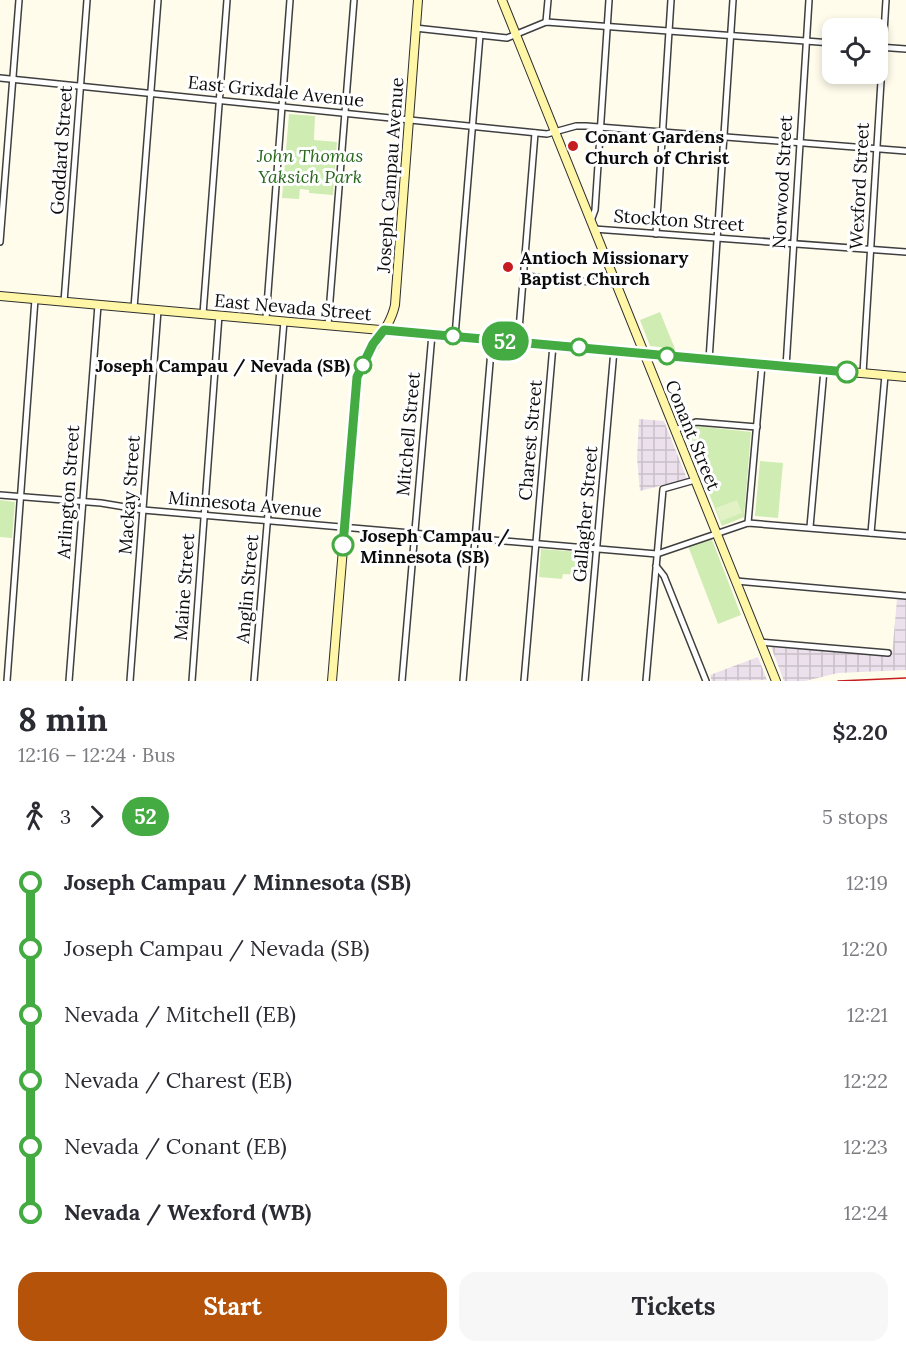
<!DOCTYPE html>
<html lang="en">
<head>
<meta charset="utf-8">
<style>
  :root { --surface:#fff; --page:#f7f7f7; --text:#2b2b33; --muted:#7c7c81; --accent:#b45309 }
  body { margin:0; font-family:Lora,serif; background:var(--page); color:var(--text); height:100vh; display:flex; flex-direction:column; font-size:22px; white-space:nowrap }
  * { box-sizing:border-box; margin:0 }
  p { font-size:20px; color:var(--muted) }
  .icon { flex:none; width:33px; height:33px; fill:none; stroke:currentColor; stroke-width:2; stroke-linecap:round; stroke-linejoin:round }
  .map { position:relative; height:681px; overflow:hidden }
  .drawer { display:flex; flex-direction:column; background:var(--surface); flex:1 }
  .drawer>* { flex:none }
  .badge { padding:0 12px; border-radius:20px; font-size:21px; line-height:39px }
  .buttons { position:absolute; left:822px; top:18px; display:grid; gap:12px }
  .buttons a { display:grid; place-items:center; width:66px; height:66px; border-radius:12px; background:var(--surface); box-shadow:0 3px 9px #0003; font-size:30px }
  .map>.badge { position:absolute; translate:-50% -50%; box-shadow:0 0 0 3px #fff }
  .legs { display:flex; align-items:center; gap:9px; height:66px; padding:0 18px; font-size:20px }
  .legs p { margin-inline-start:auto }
  .overview { display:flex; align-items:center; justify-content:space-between; height:102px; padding:0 18px }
  h1 { font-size:33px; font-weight:700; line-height:45px }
  .button { display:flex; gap:12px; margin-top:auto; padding:12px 18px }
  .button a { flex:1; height:69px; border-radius:18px; background:var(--accent); color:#fff; font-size:24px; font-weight:700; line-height:69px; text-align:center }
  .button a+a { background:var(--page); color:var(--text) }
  ul { padding:0 18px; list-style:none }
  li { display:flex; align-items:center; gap:21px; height:66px; font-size:22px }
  li i { display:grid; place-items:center; width:9px; height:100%; margin:0 8px; background:currentColor }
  li i::after { content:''; width:15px; height:15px; margin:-8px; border:4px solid; border-radius:50%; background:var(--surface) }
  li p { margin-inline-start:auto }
  li:first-child i { background:linear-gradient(#0000 50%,currentColor 0) }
  li:last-child i { background:linear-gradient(currentColor 50%,#0000 0) }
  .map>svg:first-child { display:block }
  .industrial { fill:url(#industrial-grid) }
  .green { fill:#cfecb3 }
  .pitch { fill:#e2f2c5 }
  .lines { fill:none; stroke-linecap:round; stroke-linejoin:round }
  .street-casing { stroke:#3f3f3f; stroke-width:8 }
  .secondary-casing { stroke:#2e2e2e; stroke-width:10 }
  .street { stroke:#fff; stroke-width:5 }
  .secondary { stroke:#fff7a7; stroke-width:8 }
  .rail { stroke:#c51c1f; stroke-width:1.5 }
  .line-1-casing { stroke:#fff; stroke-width:14 }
  .line-1 { stroke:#44aa42; stroke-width:9 }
  .poi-dot { fill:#c51c1f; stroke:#fff; stroke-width:2 }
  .stop-1-dot { fill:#fff; stroke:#44aa42; stroke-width:3 }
  .labels { text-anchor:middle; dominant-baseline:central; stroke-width:6; stroke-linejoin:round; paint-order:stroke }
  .street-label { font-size:18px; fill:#0c0c0c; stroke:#fff }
  .poi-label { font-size:18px; font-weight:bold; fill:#0c0c0c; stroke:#fff; text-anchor:start }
  .park-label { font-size:18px; font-style:italic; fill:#276819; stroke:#fff }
  .stop-label { font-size:18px; font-weight:bold; fill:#0c0c0c; stroke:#fff; text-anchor:end }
</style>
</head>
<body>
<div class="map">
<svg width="906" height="681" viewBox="0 0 906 681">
  <defs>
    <pattern id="industrial-grid" width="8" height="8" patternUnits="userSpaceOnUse" patternTransform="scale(1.5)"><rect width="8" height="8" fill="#ebe0ec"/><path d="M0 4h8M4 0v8" fill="none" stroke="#c8bfc9"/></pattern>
  </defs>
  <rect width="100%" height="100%" fill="#fffcec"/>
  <!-- industrial -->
  <g class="industrial">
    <path d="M639,419l25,2 23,58 -47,12 -3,-33z"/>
    <path d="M897,599l9,1v70l-68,3 -33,8h-21l-14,-37 122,12z"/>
    <path d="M758,657l9,23 -55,1 -2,-6z"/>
  </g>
  <!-- green -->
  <g class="green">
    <path d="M289,114l26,2 -1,24 23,2 -4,53 -24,-2v-3l-9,-1 -1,10 -17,-1z"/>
    <path d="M660,312l15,37 -25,-3 -10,-26z"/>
    <path d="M696,426l55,6 -7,85 -22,9 -38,-95z"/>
    <path d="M760,461l23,2 -5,55 -23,-2z"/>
    <path d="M0,500l15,2 -3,36 -12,-1z"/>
    <path d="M711,537l30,78 -23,9 -30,-78z"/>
    <path d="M541,549l50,4 -2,23 -26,-2 -1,5 -23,-2z"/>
  </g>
  <!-- pitch -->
  <path class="pitch" d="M737,500l5,13 -21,8 -5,-13z"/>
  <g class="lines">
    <!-- street casing -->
    <g class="street-casing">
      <g id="street">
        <path d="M546,22l2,-22"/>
        <path d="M415,28l92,10 39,-16 286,21"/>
        <path d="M878,47l28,2"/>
        <path d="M0,78l547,56 29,-8h10l320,25"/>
        <path d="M591,221l4,-11 14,-210"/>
        <path d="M594,229l312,23"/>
        <path d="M656,234l15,-234"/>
        <path d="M0,242l19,-242"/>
        <path d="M524,276l92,8"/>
        <path d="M64,302l23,-302"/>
        <path d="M134,308l24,-308"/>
        <path d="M203,314l24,-314"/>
        <path d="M266,319l24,-319"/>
        <path d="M328,325l26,-325"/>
        <path d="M455,336l25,-301"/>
        <path d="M518,342l17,-209"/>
        <path d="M709,360l24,-360"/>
        <path d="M786,367l23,-367"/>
        <path d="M863,373l23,-373"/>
        <path d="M675,430l21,-8 61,5"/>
        <path d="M0,495l101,8 42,7 514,44 91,-31 158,13"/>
        <path d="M748,523l14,-158"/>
        <path d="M810,527l14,-157"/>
        <path d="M871,533l14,-158"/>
        <path d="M656,566l8,10 42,105"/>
        <path d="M736,581l170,15"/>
        <path d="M760,642l128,11"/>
        <path d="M7,681l28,-382"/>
        <path d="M69,681l29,-376"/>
        <path d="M130,681l28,-371"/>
        <path d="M192,681l27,-366"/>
        <path d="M254,681l30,-360"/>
        <path d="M402,681l30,-347"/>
        <path d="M463,681l29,-342"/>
        <path d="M524,681l29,-336"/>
        <path d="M585,681l29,-331"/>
        <path d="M646,681l17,-192 32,-9"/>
      </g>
    </g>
    <!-- secondary casing -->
    <g class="secondary-casing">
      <g id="secondary">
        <path d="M502,0l274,681"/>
        <path d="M0,296l906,81"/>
        <path d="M332,681l25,-301c7,-28 32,-47 38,-75l23,-305"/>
      </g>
    </g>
    <!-- street -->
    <use href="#street" class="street"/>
    <!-- secondary -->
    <use href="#secondary" class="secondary"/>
    <!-- rail -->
    <path class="rail" d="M838,681l68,-3"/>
  </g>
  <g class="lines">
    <!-- line-1 casing -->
    <g class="line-1-casing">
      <path id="line-1" d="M343,545l14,-168 16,-33 11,-14 463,42"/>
    </g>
    <!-- line-1 -->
    <use href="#line-1" class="line-1"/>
  </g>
  <!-- markers -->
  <g class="poi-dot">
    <circle cx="573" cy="146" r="6"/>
    <circle cx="508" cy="267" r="6"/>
  </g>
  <g class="stop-1-dot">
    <circle cx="453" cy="336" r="8"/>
    <circle cx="579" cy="347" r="8"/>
    <circle cx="667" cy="356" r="8"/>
    <circle cx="363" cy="365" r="8"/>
    <circle cx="847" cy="372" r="10"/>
    <circle cx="343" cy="545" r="10"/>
  </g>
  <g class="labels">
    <!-- street labels -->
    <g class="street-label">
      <text transform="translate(276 91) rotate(6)">East Grixdale Avenue</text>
      <text transform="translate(61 150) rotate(-86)">Goddard Street</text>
      <text transform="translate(390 175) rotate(-86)">Joseph Campau Avenue</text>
      <text transform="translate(782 182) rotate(-87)">Norwood Street</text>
      <text transform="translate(859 186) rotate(-87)">Wexford Street</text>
      <text transform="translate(679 220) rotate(4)">Stockton Street</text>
      <text transform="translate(293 307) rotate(5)">East Nevada Street</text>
      <text transform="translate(408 434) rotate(-85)">Mitchell Street</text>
      <text transform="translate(693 435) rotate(68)">Conant Street</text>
      <text transform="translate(530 440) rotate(-85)">Charest Street</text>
      <text transform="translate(68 492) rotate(-86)">Arlington Street</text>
      <text transform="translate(129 495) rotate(-86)">Mackay Street</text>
      <text transform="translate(245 504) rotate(5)">Minnesota Avenue</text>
      <text transform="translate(585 514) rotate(-85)">Gallagher Street</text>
      <text transform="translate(184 587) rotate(-86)">Maine Street</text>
      <text transform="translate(247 589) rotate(-85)">Anglin Street</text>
    </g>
    <!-- poi labels -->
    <g class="poi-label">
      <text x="585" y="136">Conant Gardens<tspan x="585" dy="21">Church of Christ</tspan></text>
      <text x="520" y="257">Antioch Missionary<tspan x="520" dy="21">Baptist Church</tspan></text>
    </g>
    <!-- park labels -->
    <g class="park-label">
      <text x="310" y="155">John Thomas<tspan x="310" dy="21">Yaksich Park</tspan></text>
    </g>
    <!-- stop labels -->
    <g class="stop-label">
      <text x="350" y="365">Joseph Campau / Nevada (SB)</text>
      <text x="360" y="535" text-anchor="start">Joseph Campau /<tspan x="360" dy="21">Minnesota (SB)</tspan></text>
    </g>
  </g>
</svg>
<div class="buttons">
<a><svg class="icon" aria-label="locate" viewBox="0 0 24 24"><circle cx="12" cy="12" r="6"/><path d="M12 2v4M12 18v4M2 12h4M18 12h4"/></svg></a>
</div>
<b class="badge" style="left:505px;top:341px;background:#44aa42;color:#fff">52</b>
</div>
<section class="drawer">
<div class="overview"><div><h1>8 min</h1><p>12:16 – 12:24 · Bus</p></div><b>$2.20</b></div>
<div class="legs"><svg class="icon" aria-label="walk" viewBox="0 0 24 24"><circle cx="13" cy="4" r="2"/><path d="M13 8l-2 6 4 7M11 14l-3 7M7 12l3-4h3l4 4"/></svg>3<svg class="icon" aria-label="forward" viewBox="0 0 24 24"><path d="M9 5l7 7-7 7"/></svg><b class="badge" style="background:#44aa42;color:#fff">52</b><p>5 stops</p></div>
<ul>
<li><i style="color:#44aa42"></i><b>Joseph Campau / Minnesota (SB)</b><p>12:19</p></li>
<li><i style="color:#44aa42"></i><span>Joseph Campau / Nevada (SB)</span><p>12:20</p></li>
<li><i style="color:#44aa42"></i><span>Nevada / Mitchell (EB)</span><p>12:21</p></li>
<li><i style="color:#44aa42"></i><span>Nevada / Charest (EB)</span><p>12:22</p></li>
<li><i style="color:#44aa42"></i><span>Nevada / Conant (EB)</span><p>12:23</p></li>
<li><i style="color:#44aa42"></i><b>Nevada / Wexford (WB)</b><p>12:24</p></li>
</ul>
<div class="button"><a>Start</a><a>Tickets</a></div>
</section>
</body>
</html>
